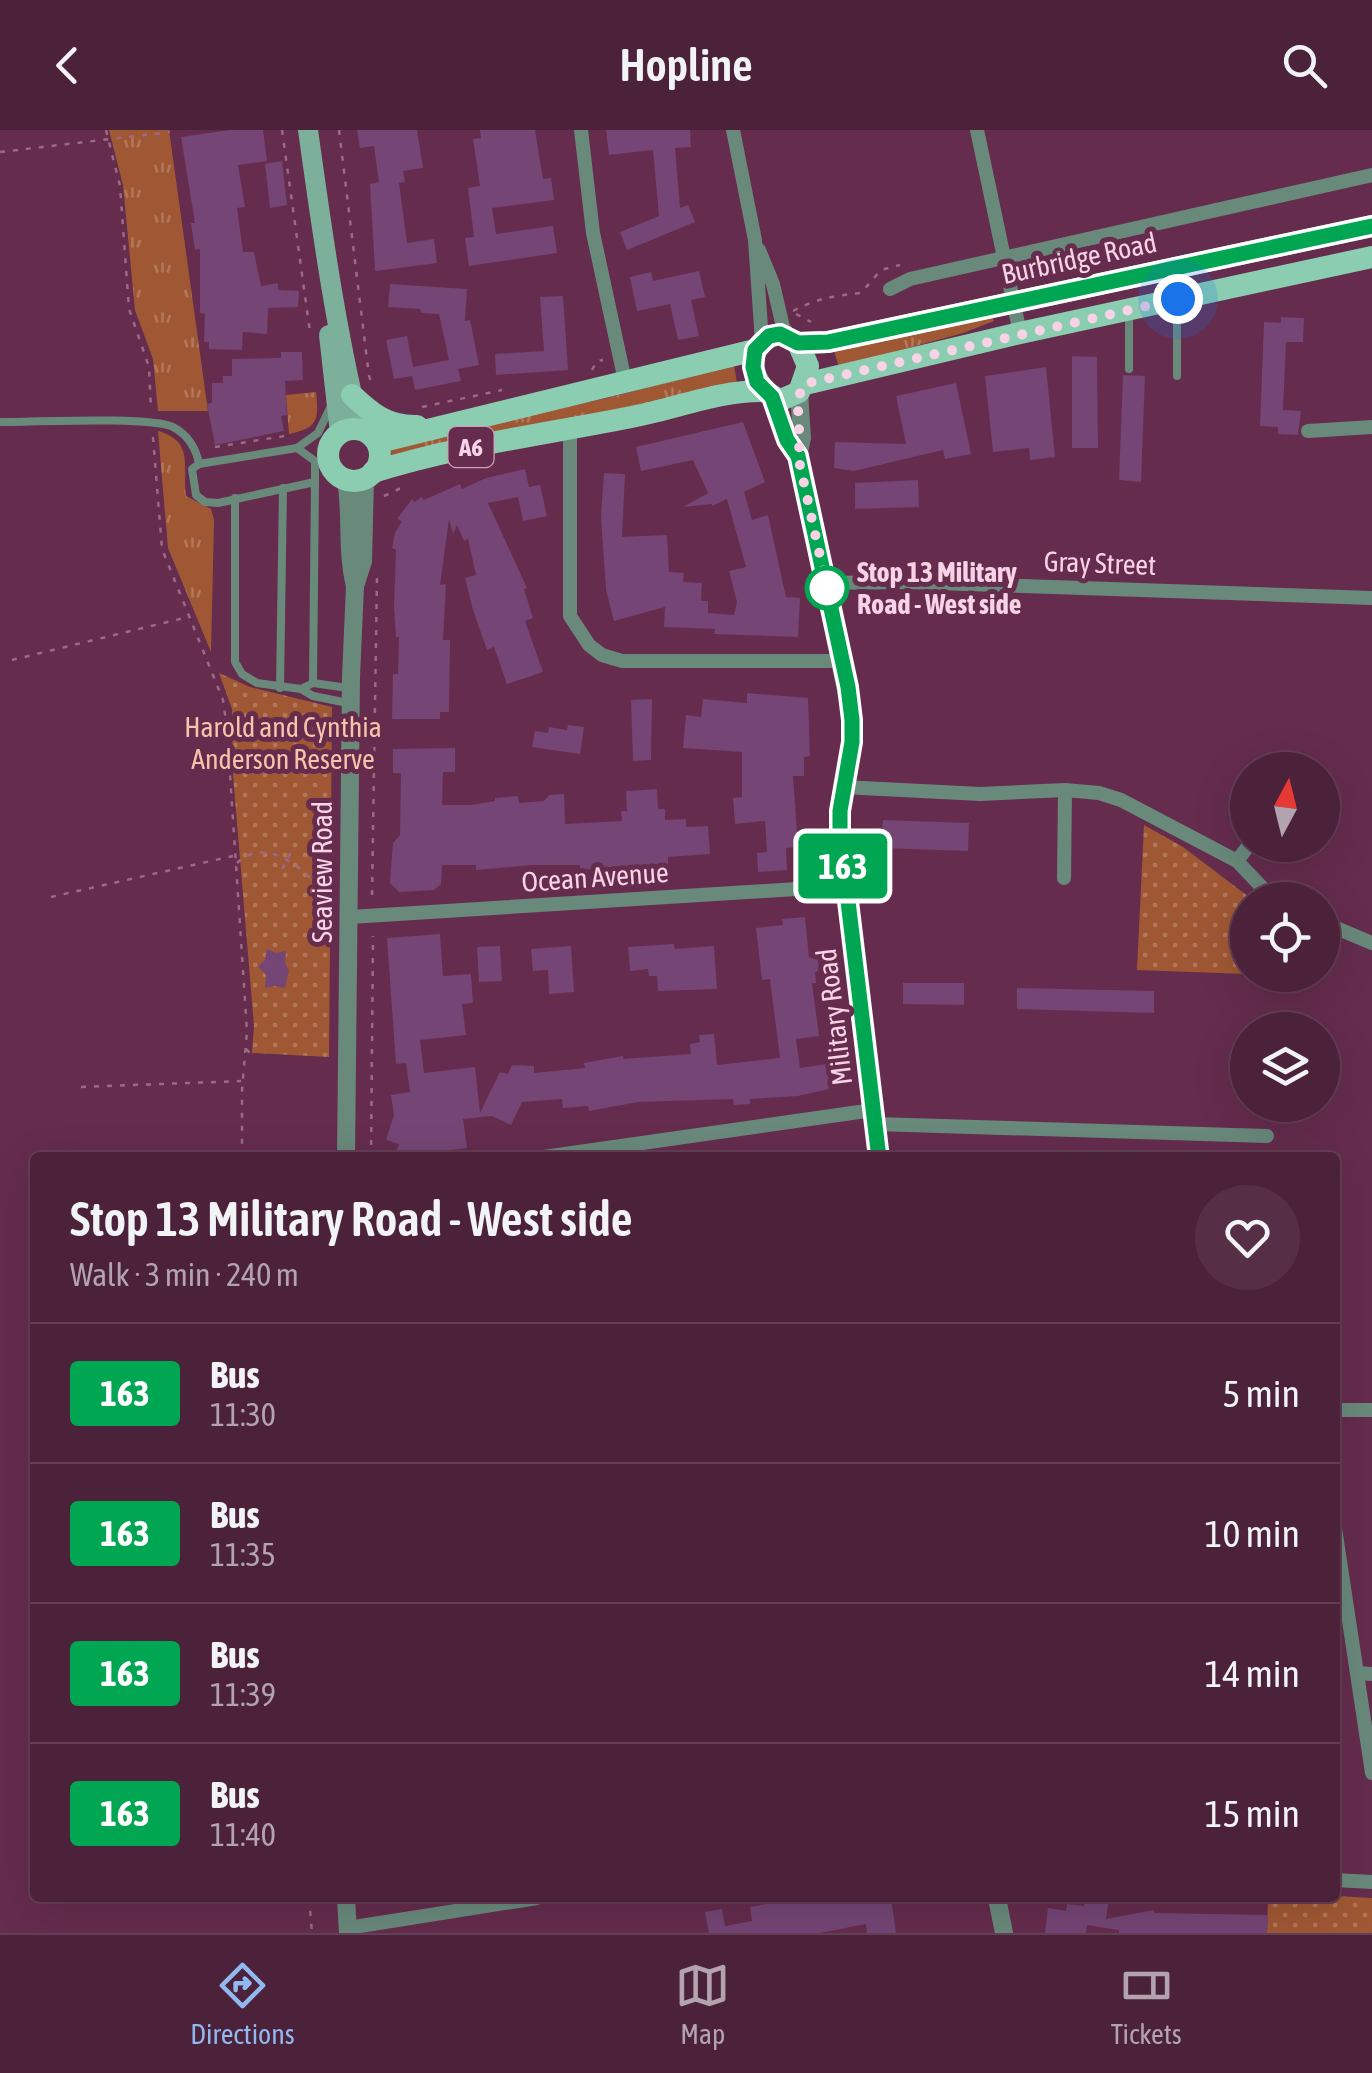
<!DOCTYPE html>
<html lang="en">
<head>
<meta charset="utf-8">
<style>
  :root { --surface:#4c213a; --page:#562e45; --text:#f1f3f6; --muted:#b2a3af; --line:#633e54; --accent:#90b9f0 }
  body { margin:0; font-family:"Asap Condensed",sans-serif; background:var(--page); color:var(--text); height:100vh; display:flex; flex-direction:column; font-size:38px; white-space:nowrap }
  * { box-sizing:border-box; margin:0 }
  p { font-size:32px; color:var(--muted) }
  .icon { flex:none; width:55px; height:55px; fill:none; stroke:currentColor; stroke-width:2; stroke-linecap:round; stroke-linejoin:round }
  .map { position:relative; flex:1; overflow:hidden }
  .side { position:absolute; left:30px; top:1022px; width:1310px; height:750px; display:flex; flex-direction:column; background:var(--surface); border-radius:10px; box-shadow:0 10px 40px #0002,0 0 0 2px var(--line) }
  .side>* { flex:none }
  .badge { padding:0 20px; border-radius:8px; font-size:35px; line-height:65px }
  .needle { width:65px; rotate:7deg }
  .tools { position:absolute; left:1230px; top:622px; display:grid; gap:20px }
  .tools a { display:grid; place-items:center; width:110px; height:110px; border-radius:50%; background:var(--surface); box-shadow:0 10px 40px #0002,0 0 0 2px var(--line); font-size:50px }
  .you { position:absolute; width:50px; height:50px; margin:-25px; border:8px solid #fff; border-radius:50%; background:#1a73e8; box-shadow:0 0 0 15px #1a73e833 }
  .map>.badge { position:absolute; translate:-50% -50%; box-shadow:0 0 0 5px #fff }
  .round { display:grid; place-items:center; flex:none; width:105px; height:105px; border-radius:52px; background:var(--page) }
  .head { display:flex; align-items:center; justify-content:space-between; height:170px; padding:0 40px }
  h1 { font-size:48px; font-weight:600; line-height:75px }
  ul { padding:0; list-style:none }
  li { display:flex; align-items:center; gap:30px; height:140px; padding:0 40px; border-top:2px solid var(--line) }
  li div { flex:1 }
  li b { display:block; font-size:38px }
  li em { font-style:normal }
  li .badge { min-width:110px; font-weight:700; text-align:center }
  header { display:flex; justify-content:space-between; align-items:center; height:130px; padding:0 40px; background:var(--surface); font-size:45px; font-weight:600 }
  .tab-bar { display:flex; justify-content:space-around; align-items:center; height:140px; border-top:2px solid var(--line); background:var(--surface); font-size:28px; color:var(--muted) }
  .tab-bar a { display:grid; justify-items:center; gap:5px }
  .tab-bar .selected { color:var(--accent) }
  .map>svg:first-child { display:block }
  .grass { fill:url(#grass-tufts) }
  .park { fill:url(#park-dots) }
  .building { fill:#744575 }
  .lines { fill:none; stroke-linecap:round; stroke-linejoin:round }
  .path { stroke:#9b6a85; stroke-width:2.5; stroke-dasharray:5 8; stroke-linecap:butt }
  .service { stroke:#69897b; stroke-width:8 }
  .minor { stroke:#69897b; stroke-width:14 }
  .tertiary { stroke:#69897b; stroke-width:18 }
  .secondary { stroke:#7cb09a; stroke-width:20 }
  .primary { stroke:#8acdb1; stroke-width:22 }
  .line-casing { stroke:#fff; stroke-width:22 }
  .line { stroke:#00a651; stroke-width:15 }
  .walk { stroke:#f8d3e5; stroke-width:10; stroke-dasharray:0 18 }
  .stop-dot { fill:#fff; stroke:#00a651; stroke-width:5 }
  .labels { text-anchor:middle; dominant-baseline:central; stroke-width:10; stroke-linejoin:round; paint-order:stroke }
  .shield { fill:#652c4d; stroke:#cca1b7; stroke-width:2.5 }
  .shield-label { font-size:25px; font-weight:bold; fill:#f8d3e5 }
  .street-label { font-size:28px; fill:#f8d3e5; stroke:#652c4d }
  .stop-label { font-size:28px; font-weight:bold; fill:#f8d3e5; stroke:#652c4d; text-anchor:start }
  .park-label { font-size:28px; fill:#f7c3ab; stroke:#652c4d }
</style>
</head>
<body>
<header><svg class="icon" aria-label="back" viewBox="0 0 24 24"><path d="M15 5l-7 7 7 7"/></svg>Hopline<svg class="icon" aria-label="search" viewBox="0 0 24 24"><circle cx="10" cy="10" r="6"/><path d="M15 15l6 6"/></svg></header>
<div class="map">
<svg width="1372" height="1803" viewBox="0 0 1372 1803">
  <defs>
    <pattern id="grass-tufts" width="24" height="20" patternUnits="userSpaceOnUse" patternTransform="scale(2.5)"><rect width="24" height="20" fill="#a05834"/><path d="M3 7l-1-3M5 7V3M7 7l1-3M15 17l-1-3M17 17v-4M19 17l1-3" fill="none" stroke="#b3775b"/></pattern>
    <pattern id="park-dots" width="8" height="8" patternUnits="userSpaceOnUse" patternTransform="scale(2.5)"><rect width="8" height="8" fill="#a05834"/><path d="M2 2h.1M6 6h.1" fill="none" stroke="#b3775b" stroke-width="1.8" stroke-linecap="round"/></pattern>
  </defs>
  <rect width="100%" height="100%" fill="#652c4d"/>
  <!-- grass -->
  <g class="grass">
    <path d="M109,0h60l39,281h-50l-5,-52 -18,-49 -12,-125z"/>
    <path d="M993,188l1,3 -31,12 -124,34 -5,-16z"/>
    <path d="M734,235l3,18 -345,76 -2,-14 217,-47z"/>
    <path d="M316,262c3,28 2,36 -27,42l-3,-39z"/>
    <path d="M158,301c37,10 24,36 28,65l25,13 3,11 -3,132 -43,-104z"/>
  </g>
  <!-- park -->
  <g class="park">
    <path d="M219,543l31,14 82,20 -3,350 -77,-4 2,-27 -21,-251 -1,-66z"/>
    <path d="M1144,695l39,22 70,53h-5l-1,74 -110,-4z"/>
    <path d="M1335,1766l37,2v35h-105l1,-35z"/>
  </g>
  <!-- building -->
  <g class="building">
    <path d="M230,0h33l4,31 -29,4 7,42 -8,1 6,44h11l7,34 17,-3v7l21,1 -1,16 -30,1 -1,26 -24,-2 -1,18 -33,-1v-7h-5l1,-28 -5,-1v-64l-5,1 -4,-27h4l-14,-86z"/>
    <path d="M357,0h60l6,38 -20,3 2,11 -6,1 8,60 27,-4 3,24 -62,8 -5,-87 9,-2 -5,-36 -14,2z"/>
    <path d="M480,0h55l8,49 8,-1 3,22 -62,8 4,26 57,-8 4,27 -88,13 -4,-28 9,-1 -6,-49 12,-2 -7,-47 8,-1z"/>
    <path d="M606,0h84l1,17 -16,1 5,60 8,-3 7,17 -68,28 -7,-18 39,-16 -6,-66 -44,5z"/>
    <path d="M282,31l5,44 -17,3 -5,-44z"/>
    <path d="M699,141l6,26 -14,3 8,36 -21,4 -8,-36 -33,7 -7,-34 21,-5 2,9z"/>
    <path d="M390,154l77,5 -2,32 5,-1 9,45 -21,4 3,12 -46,9 -3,-14 -18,3 -8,-39 21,-4 6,31 36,-7 -10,-46 -18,-1 -1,-4 -32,-2z"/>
    <path d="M563,166l5,74 -72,5 -1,-21 49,-3 -4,-54z"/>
    <path d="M1281,187l23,1 -1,24h-17l-3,68 18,1 -3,24 -20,-1v-7l-18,-1 4,-104 17,1z"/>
    <path d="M281,222h21l1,28 -18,1 2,34 -6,1 3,15 -69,14 -8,-41 5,-1v-20h11v-7h9v-17l49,-1z"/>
    <path d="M1072,226l25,1 1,91h-26z"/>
    <path d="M1046,237l9,90 -25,3 -1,-12 -36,4 -8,-76z"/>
    <path d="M1123,245l22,1 -4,106 -22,-2z"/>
    <path d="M956,253l15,71 -26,5 -2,-9 -89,21 -20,-3 1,-26 71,2 -10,-48z"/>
    <path d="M743,292l22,60 -21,10 8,28 16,-5 18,82 14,1 -2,39 -84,-3 1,-5 -51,-2 1,-20 -51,14 -8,-31 -5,-73 3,-44 21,1 -3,63 45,-2 2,37 15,1 -1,9 19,1 -1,18h7v12l26,2 3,-13 -8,-31 17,-4 -19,-68 -15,7v-2l-29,3 25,-14 -15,-33 -52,11 -5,-24z"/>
    <path d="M525,339l4,18 11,-2 7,31 -24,5 -5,-24 -30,6 39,85 -3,1 9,29 -8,3 18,51 -36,12 -13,-37 -7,3 -14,-40 -8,-32 11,-3 -8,-36 -4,2 -7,-16 -4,9 -4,-15 -9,66 6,-1 -3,56h7l-1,72h-9v7h-48l1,-45h5l1,-37h-3l-2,-29 2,-58 -4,-2 3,-15 7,-12 -5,-2 15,-20 3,3 6,-5 3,3 36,-16 2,5 24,-11z"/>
    <path d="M918,350l1,27 -64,2v-26z"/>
    <path d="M747,563l61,5 2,58 -6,1v19h-11l5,71 -12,1 1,22 -29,2 -1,-19 10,-1 -2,-31 -30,3 -2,-26 9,-1v-45l-59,-4 3,-33 15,2 2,-18 44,4z"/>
    <path d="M652,569l-1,61 -18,1 -2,-61z"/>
    <path d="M568,595l16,2 -4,27 -48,-7 3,-16 13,2 1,-6 18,3z"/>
    <path d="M455,618v24h-12l-1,33h29l24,-4v-3l23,-2 1,7 25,-2 5,-6 15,-1 1,30 57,-3 -1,-10h6l-1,-20 31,-2 1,20h7v11l21,-1v8l22,-1 2,28 -42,3v7l-88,6v-5h-48l-56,5v-5h-34l-1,19 -7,6 -35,2 -9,-9 3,-40 7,-8 1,-62h-8v-24z"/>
    <path d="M883,690l86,3 -1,28 -87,-3z"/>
    <path d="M805,787l4,41 9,-1 1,14 -4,1 1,11h-4l7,53 -23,3 4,29 34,-5 3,16 -9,1 1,9 -31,7 -48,3v5l-16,1 -1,-6 -95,3 -49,9 -1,-5 -25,2 -1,-9 -40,3 -11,23 -19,-9 -29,3 4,29 -41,5 -9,-3 -4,8 -17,-6 3,-8 -13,-4 8,-25 -3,-20 19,-3 -4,-29 -10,1 -9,-126 53,-4 3,42 28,-2 2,29 -11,1 4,31 -46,5 4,33 51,-6 5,46 20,-41 8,2 4,-9 22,1v7l51,-5 -1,-5 39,-7v3l68,-5 -1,-10 10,-2 -1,-7 15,-1 3,31 63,-7 -10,-79 -8,1 -6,-52 27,-3 -1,-6z"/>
    <path d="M674,814l1,5 39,-3 3,43 -59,2 -1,-15h-8l-1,-7 -18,2 -2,-24z"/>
    <path d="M500,816l2,35 -23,1 -2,-35z"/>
    <path d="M571,816l3,46 -25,2 -1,-24 -15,1 -2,-22z"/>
    <path d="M267,819l9,4 10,-2 -1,12 4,7 -4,18 -11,-2 -9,2 1,-13 -8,-9 7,-6z"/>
    <path d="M903,853h61v22l-61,-1z"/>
    <path d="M1017,858l137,3v22l-137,-4z"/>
    <path d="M800,1768h91l5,35h-29l-1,-9 -46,9h-111l-4,-21 17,-3 3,17 27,-5 -2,-14z"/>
    <path d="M1085,1768h24l-3,21 48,-9v3l114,2 -1,18h-148v-3l-32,-5 -1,8h-41l3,-25 18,3 1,-7 17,2z"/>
  </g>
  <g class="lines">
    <!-- path -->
    <g class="path">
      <path d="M106,0l14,56 9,123 20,58 2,42"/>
      <path d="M282,0l28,202"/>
      <path d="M339,0l30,246 4,11"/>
      <path d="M0,22l170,-20"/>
      <path d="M793,181c25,-13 40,-15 68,-18l20,-23 19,-5"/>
      <path d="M796,184l15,8"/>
      <path d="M592,240l5,-9 6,-1"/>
      <path d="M422,277l80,-17"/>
      <path d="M153,307l9,112 61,151 4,29 20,302 -5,59v68"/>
      <path d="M215,317l76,-12"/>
      <path d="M384,366l15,-7 -2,-5"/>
      <path d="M12,530l176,-43"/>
      <path d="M237,733c32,-30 74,11 93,39"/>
      <path d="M282,739l12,-22"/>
      <path d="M372,765l5,-318"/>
      <path d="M51,767l182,-41"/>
      <path d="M312,770l9,-8"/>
      <path d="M246,919l9,9"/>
      <path d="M81,957l160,-6"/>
      <path d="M371,1028l2,-222"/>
      <path d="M309,1768l3,35"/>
    </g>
    <!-- service -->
    <g class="service">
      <path d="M1129,184v55"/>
      <path d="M1177,246v-73"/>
      <path d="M0,292c31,0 152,-6 173,5 15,8 23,21 26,37l-7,5 4,26 9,7 13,1 97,-21 -2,201 -12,6"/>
      <path d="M297,318l18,13v21"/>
      <path d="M199,334l98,-16 21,-15 13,-27"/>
      <path d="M235,368v164l7,12 15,9 44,6 12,7 35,7"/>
      <path d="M313,553l35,5"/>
      <path d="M280,558l3,-200"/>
    </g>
    <!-- minor -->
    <g class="minor">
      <path d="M581,0l12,103 32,148"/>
      <path d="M733,0l22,110 7,102"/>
      <path d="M977,0l43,203"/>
      <path d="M759,120l14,34 10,43 7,10"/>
      <path d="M890,159l20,-10 462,-104"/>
      <path d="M570,299v187l19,29 13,10 20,6h219"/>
      <path d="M1308,301l64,-4"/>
      <path d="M826,453l83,-1 463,16"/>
      <path d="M843,657l137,7 85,-4 34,3 22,7 116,61 37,39"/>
      <path d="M1237,731l12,-16"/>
      <path d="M1064,748l1,-88"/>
      <path d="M350,787l494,-31"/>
      <path d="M1322,792l50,21"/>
      <path d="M875,994l392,12"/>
      <path d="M537,1028l336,-48"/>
      <path d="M1335,1280h37"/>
      <path d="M1335,1398l37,245"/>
      <path d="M1357,1543l15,1"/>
      <path d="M1335,1750l37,2"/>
      <path d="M348,1798l189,-30"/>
    </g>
    <!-- tertiary -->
    <g class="tertiary">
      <path d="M772,267l15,43 11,16 54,264 -1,22 -11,69v24l40,323"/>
      <path d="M798,326l4,-18 -3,-46"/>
      <path d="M346,349c6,36 0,71 9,107"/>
      <path d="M346,1028l5,-481 4,-91 8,-25 2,-83"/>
      <path d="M346,1768l2,35"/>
      <path d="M997,1768l7,35"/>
    </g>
    <!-- secondary -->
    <g class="secondary">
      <path d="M308,0c14,101 28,201 52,299"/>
      <path d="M329,205l11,98"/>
    </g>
    <!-- primary -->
    <g class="primary">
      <path d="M780,204l18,9 10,23 -9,26 -18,8c-33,-11 -40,-59 -1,-66z"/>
      <path d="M798,213l30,-1 544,-116"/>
      <path d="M805,254l215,-51 352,-76"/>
      <path d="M352,265c20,19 36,32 65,31"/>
      <circle cx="354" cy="325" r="26"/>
      <path d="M375,309l12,1 368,-90"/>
      <path d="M373,342c85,-27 175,-38 263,-56 41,-8 86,-26 128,-25"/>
    </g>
  </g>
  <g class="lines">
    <!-- line casing -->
    <g class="line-casing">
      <path id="line" d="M879,1028l-39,-323v-24l12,-69v-22l-4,-33 -50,-231 -11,-16 -15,-43 -15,-15 -4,-15 2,-17 14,-14 11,-2 18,9 30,-1 544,-116"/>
    </g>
    <!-- line -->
    <use href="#line" class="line"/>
    <!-- walk -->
    <path class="walk" d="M827,458l-29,-132c5,-23 -6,-52 6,-72l374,-85"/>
  </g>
  <!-- markers -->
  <circle class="stop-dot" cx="827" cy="458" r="20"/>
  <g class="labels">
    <!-- shield labels -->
    <rect class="shield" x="448.5" y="297" width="45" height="40" rx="8"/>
    <g class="shield-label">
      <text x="471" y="317">A6</text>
    </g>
    <!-- street labels -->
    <g class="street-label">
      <text transform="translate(1079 128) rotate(-12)">Burbridge Road</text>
      <text transform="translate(1100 433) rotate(2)">Gray Street</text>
      <text transform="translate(322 742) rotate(-90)">Seaview Road</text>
      <text transform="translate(595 747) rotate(-4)">Ocean Avenue</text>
      <text transform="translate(834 887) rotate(-97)">Military Road</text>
    </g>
    <!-- stop labels -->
    <g class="stop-label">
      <text x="857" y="442">Stop 13 Military<tspan x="857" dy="32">Road - West side</tspan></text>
    </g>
    <!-- park labels -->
    <g class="park-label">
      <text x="283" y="597">Harold and Cynthia<tspan x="283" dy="32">Anderson Reserve</tspan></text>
    </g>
  </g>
</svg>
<div class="tools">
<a><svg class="needle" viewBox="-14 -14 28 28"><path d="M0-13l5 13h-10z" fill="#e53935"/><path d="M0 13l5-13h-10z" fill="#b2a3af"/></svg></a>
<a><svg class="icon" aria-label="locate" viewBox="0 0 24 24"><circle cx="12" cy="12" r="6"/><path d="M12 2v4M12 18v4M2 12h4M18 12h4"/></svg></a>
<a><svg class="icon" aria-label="layers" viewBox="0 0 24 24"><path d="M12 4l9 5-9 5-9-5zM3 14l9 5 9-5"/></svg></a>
</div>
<div class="you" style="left:1178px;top:169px"></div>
<b class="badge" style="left:843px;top:736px;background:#00a651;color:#fff">163</b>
<section class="side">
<div class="head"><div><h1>Stop 13 Military Road - West side</h1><p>Walk · 3 min · 240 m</p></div><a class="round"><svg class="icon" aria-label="heart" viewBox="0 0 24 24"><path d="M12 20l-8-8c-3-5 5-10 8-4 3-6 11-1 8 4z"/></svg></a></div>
<ul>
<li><span class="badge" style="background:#00a651;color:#fff">163</span><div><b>Bus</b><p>11:30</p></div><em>5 min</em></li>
<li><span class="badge" style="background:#00a651;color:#fff">163</span><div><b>Bus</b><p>11:35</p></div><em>10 min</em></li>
<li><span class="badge" style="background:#00a651;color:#fff">163</span><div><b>Bus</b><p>11:39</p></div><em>14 min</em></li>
<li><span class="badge" style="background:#00a651;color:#fff">163</span><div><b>Bus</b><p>11:40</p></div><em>15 min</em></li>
</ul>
</section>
</div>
<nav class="tab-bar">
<a class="selected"><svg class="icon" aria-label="directions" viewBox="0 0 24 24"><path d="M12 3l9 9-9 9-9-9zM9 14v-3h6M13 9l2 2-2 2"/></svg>Directions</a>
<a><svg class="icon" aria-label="map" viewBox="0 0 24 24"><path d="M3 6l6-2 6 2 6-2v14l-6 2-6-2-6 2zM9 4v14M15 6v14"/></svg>Map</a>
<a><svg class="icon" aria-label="tickets" viewBox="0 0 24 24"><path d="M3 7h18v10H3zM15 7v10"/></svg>Tickets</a>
</nav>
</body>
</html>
